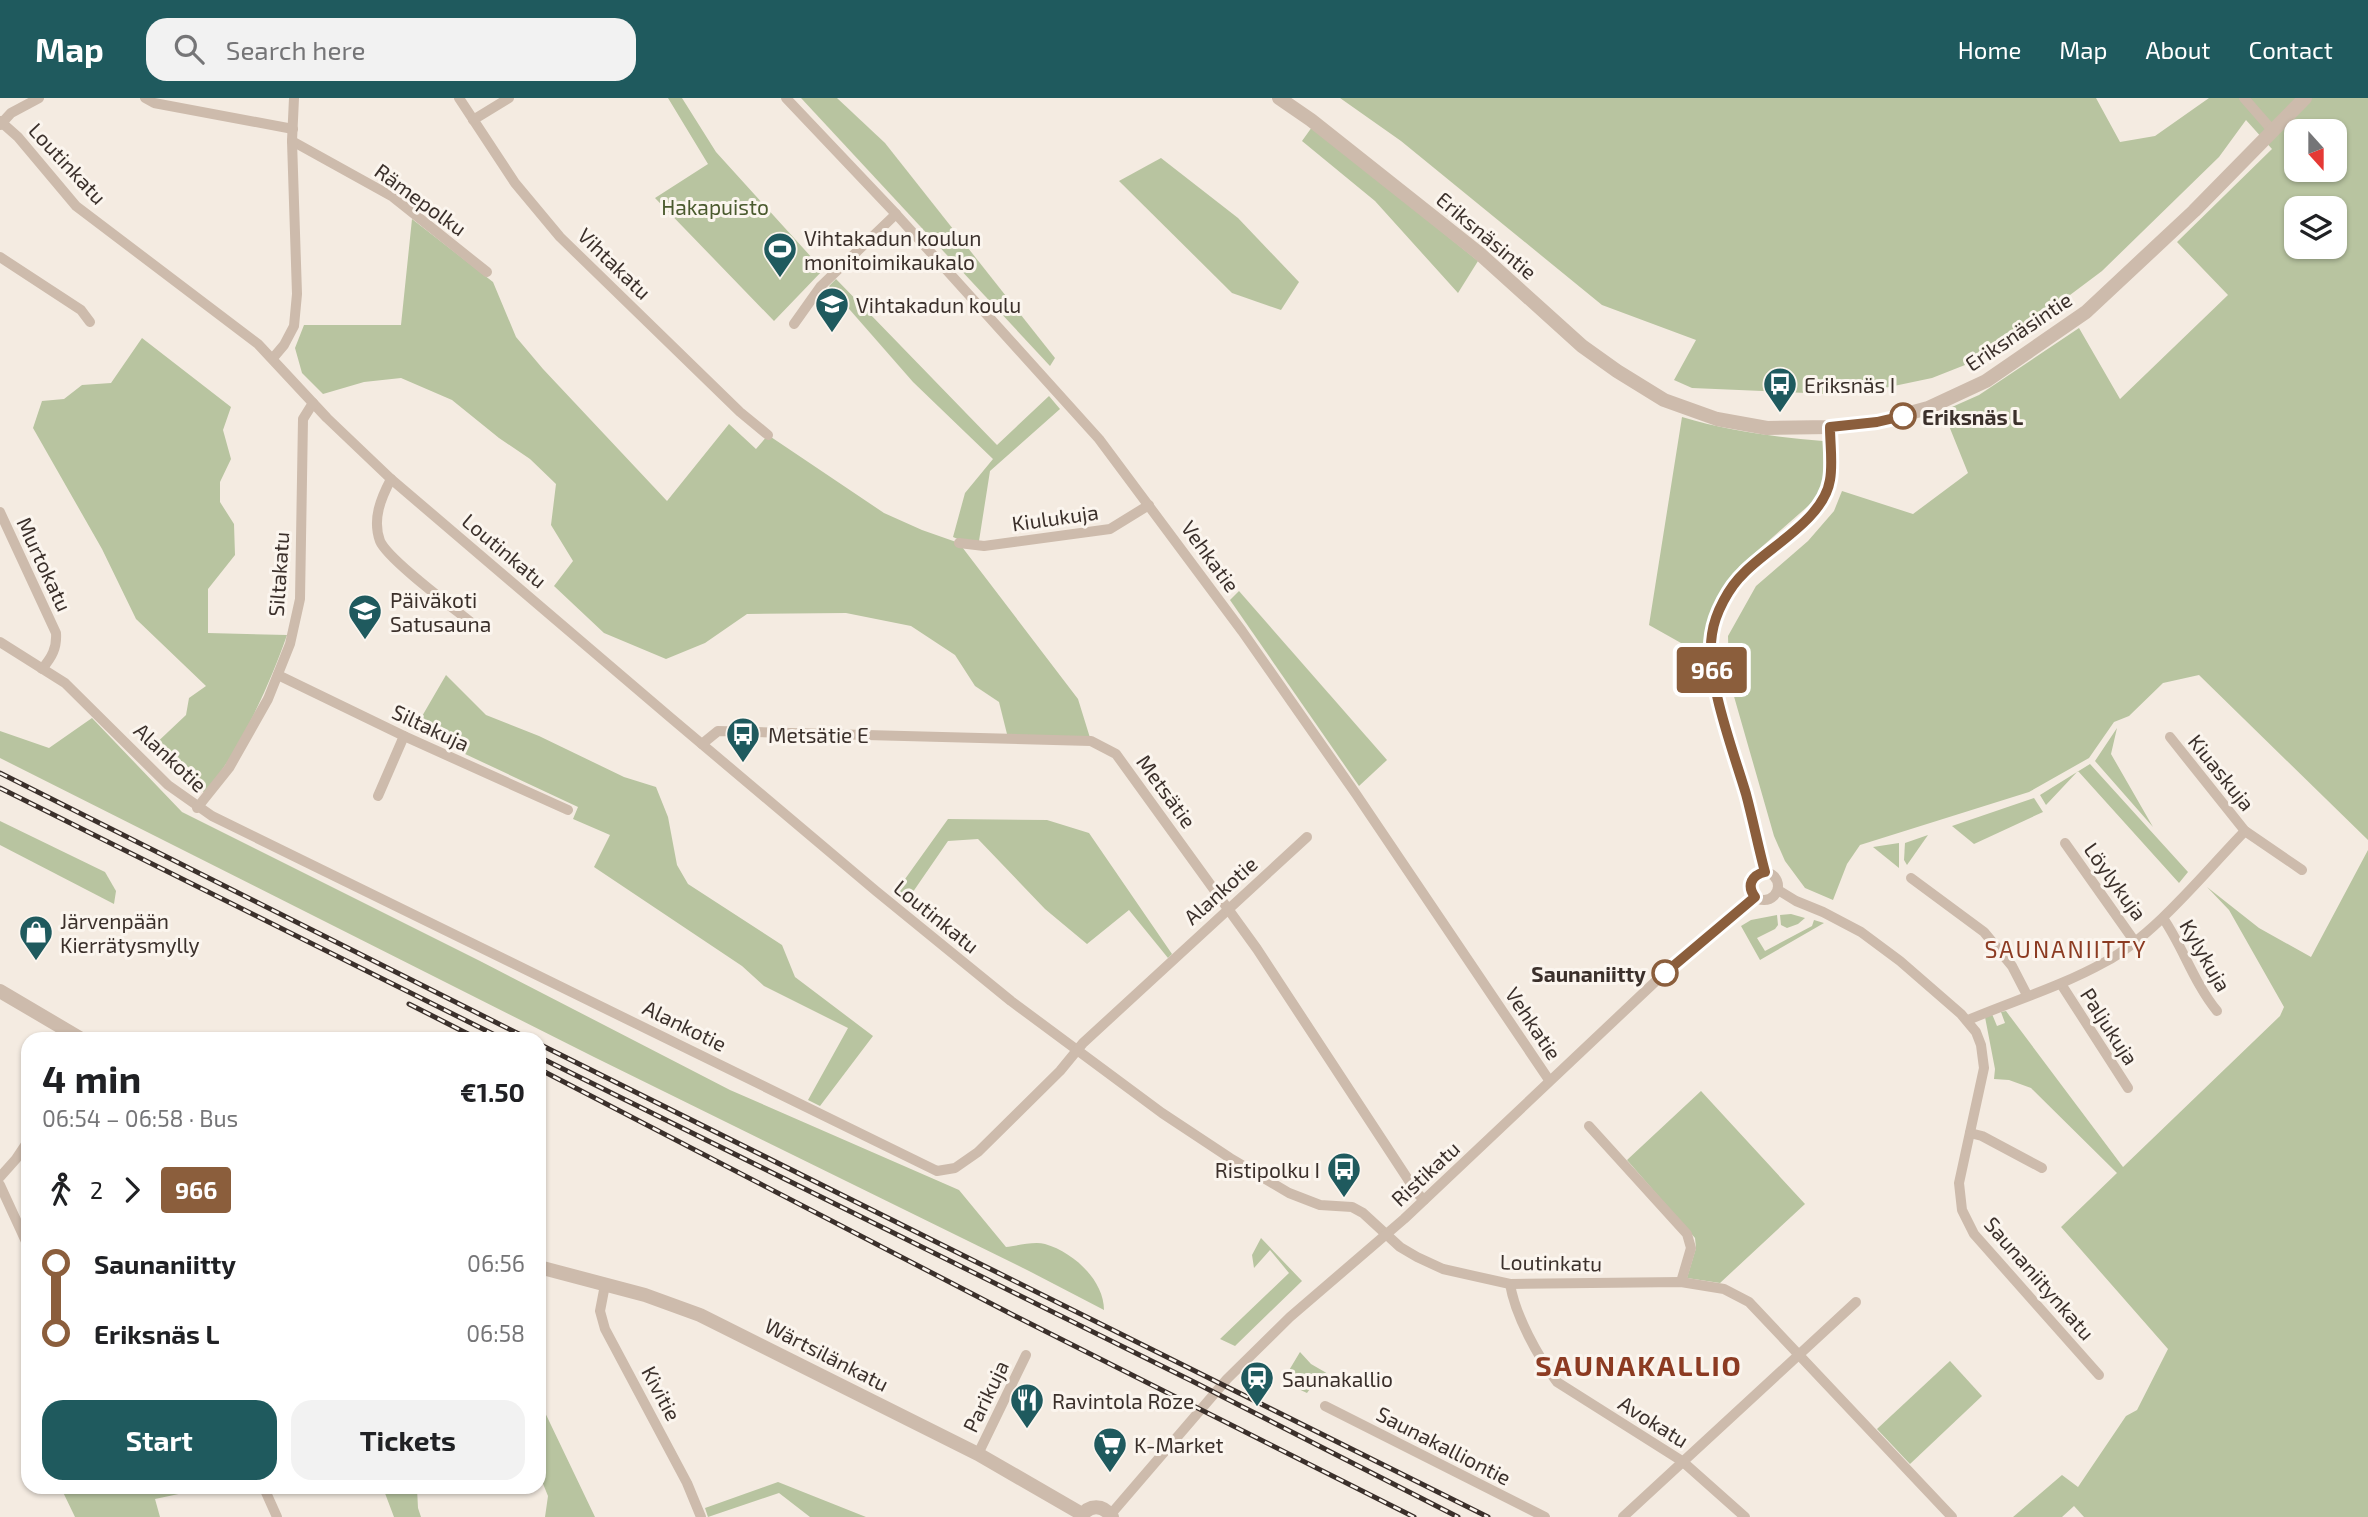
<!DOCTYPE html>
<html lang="en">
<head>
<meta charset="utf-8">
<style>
  :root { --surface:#fff; --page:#f2f2f2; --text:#202124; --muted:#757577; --accent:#1f5a5e }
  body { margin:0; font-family:"Exo 2",sans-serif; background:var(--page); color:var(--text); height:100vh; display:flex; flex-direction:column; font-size:26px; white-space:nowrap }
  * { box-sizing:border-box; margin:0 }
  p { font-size:23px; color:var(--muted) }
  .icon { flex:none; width:38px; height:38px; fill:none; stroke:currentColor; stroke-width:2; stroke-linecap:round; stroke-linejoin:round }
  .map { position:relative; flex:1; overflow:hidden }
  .details { position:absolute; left:21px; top:934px; width:525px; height:462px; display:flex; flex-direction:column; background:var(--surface); border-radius:21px; box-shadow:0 2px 5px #0004 }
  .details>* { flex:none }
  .badge { padding:0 14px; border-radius:5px; font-size:24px; line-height:46px }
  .needle { width:46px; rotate:159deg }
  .fabs { position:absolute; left:2284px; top:21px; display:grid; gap:14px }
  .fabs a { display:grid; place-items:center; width:63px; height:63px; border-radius:14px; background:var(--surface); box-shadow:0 2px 5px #0004; font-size:35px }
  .map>.badge { position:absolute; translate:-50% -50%; box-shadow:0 0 0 4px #fff }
  .legs { display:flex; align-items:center; gap:10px; height:77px; padding:0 21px; font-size:23px }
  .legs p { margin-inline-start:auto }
  .head { display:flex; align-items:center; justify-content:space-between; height:119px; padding:0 21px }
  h1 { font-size:38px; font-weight:700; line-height:52px }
  .action { display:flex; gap:14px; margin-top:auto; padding:14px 21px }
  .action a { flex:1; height:80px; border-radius:21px; background:var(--accent); color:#fff; font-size:28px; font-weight:700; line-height:80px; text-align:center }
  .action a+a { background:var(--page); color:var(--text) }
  ul { padding:0 21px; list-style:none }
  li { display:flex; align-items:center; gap:24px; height:70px; font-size:26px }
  li i { display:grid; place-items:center; width:10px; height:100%; margin:0 9px; background:currentColor }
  li i::after { content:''; width:18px; height:18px; margin:-9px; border:5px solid; border-radius:50%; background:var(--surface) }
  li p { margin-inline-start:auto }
  li:first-child i { background:linear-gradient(#0000 50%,currentColor 0) }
  li:last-child i { background:linear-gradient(currentColor 50%,#0000 0) }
  header { display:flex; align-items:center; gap:42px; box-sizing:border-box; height:98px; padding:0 35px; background:var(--accent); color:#fff }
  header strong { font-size:33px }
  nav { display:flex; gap:38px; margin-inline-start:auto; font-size:24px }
  .search { width:490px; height:63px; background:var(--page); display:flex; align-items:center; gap:18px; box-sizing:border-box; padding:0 24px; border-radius:21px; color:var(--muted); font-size:26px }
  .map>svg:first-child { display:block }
  .green { fill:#b8c4a0; fill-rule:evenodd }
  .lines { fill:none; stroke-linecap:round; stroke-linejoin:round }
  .minor { stroke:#cdbbac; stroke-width:10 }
  .tertiary { stroke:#cdbbac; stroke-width:14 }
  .rail-casing { stroke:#3b302b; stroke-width:5 }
  .rail { stroke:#fbf5ee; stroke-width:2.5; stroke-dasharray:8; stroke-linecap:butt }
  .line-1-casing { stroke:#fff; stroke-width:16 }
  .line-1 { stroke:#8b5e3c; stroke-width:10 }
  .stop-1-dot { fill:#fff; stroke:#8b5e3c; stroke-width:3.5 }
  .labels { text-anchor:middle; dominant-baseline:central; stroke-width:6; stroke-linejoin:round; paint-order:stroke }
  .street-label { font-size:21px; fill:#3b302b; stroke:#fbf5ee }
  .park-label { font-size:21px; fill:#4a5a2e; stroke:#fbf5ee }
  .poi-label { font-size:21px; fill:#3b302b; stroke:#fbf5ee; text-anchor:start }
  .stop-label { font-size:21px; font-weight:bold; fill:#3b302b; stroke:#fbf5ee; text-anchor:start }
  .neighbourhood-label { font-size:23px; letter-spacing:2px; fill:#8c3b22; stroke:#fbf5ee }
  .district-label { font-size:28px; font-weight:bold; letter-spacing:2px; fill:#8c3b22; stroke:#fbf5ee }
</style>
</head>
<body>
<header>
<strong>Map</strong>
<div class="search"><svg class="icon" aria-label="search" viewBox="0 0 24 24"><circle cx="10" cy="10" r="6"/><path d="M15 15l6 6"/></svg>Search here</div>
<nav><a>Home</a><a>Map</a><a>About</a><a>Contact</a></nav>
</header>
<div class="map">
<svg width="2368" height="1419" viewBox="0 0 2368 1419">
  <rect width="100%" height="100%" fill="#f4ebe1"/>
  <!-- green -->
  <g class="green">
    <path d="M668,0h14l34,54 107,118 -49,51 -119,-123 53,-34z"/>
    <path d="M801,0h36l48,45 170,215 -5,8z"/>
    <path d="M1340,0h756l24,44 35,-6 54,-38h159v742l-169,-165 -36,8 -34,33 -15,6 -25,36 -60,34 -169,53 -13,19 -14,36 -28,-12 -20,-27 -11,-25 -45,-157 -1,-43 28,-50 52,-45 26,-30 8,-20 71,23 55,-41 -25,-62 36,-16 100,-67 41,71 108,-104 -51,-53 95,-93 -26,-29 -27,37 -117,114 -56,42 -81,52 -33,13 -81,17 -159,-7 -18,-8 22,-40 -94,-35 -201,-164zM2296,33h38v39h-38zM2296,110h38v39h-38z"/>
    <path d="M1312,29l166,134 -20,32 -83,-92 -73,-60z"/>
    <path d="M1161,60l77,60 61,64 -18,28 -49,-17 -113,-112z"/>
    <path d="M412,121l81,63 23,55 27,32 124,132 62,-77 27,25 12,-14 116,78 38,17 37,13 119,156 13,42 -83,-3 -9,-36 -24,-16 -20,-31 -44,-29 -65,-13 -99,1 -42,29 -39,16 -62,-26 -50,-47 19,-25 -22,-36 5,-41 -26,-25 -31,-21 -47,-38 -51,-22 -37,4 -41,12 -21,-21 -7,-25 9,-23h97z"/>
    <path d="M836,181l161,166 52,-49 11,13 -70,62 -11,70 -19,-1 -7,-3 12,-44 28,-34 -80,-77 -84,-96z"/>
    <path d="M142,240l89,69 -8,23 8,29 -11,23v20l14,22 1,31 -27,34v44l79,2c-15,44 -50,124 -83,157l-13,-8 -41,-35 36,-34 3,-17 17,-12 -70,-67 -34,-70 -69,-121 9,-27 22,-2 18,-14 29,-2z"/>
    <path d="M1682,319c47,14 93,20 141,24l1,40 -8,18 -77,68 -20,31 -13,34 -3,25 7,36 -29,-50 -32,-18z"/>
    <path d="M1239,493l148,169 -28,26 -129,-186z"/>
    <path d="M446,577l40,40 53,21 85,41 32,10 12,30 9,48 11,19 94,61 13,32 78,59 -53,70 -12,-6 40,-72 -84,-42 -22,-20 -148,-99 16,-32 -37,-16 5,-12 -164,-77z"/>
    <path d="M92,620l90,94 298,149 250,129 229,100 47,57c11,-1 28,-6 39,-3 28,8 59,36 59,66l-75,-39 -435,-214 -594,-299v-27l49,17z"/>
    <path d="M2117,630l-6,26 42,73 -58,-66z"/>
    <path d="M2090,666l98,108 -9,11 -101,-112 -32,34 -6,-10z"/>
    <path d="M2034,700l9,14 -69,32 -22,-18z"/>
    <path d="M948,721l99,1 42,13 83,121 -4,4 -39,-48 -42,34 -42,-35 -67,-70 -30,2 -42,61 -11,-9z"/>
    <path d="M0,723l105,51 11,19 -2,13 -114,-59z"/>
    <path d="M1928,737l-21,30 -3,-5 1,-17z"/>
    <path d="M1899,745v25l-26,-21z"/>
    <path d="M2368,752v667h-284l-10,-11 -12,11h-49l49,-42 16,12 48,-71 11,-6 31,-61 -107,-122 56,-54 -86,-85 -22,-8 -15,-1 1,-10 -10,-52 7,-3 5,12 8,-3 -4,-11 5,-1 117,156 157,-151 4,-9 -55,-97 -22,-23 52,41 52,29z"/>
    <path d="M1791,816l14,4 -7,6 -11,4 -6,-3 -1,-10z"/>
    <path d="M1777,817l1,10 -3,4 -18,9 8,13 47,-25 2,-6 10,3 -64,37 -19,-34 10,-6z"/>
    <path d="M1701,993l104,113 -85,79 -33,-5 9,-30 -1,-10 -68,-78z"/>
    <path d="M1261,1140l41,43 -67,65 -15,-7 69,-66 -19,-23 -16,18 -2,-13z"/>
    <path d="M1300,1254l11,12 31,18 -3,7c-14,-4 -23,-9 -32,4l-15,-7 -4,-14z"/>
    <path d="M1950,1263l32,35 -72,68 -33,-35z"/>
    <path d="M539,1302l56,117h-50l3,-21 -9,-22z"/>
    <path d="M778,1384l88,35h-56l-31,-24 -71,24 -3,-9z"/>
    <path d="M61,1390h146l-52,11 5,18h-85z"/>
    <path d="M383,1390h34l1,20 3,9h-27z"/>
  </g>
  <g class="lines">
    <!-- minor -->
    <g class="minor">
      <path d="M145,0l9,5 139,26"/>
      <path d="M459,0l56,85 45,54 180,175 28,23"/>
      <path d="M786,0l110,116 203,225 143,192 114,163 193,286"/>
      <path d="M2244,0l28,32"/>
      <path d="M473,22l36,-22"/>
      <path d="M0,23l18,16 58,69 182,138 69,74 64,61 280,239 205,173 135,110 151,112 68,45 59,35 31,12 32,2 11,6 37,34 17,10 26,12 67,15 171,-2 43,7 25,13 203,215"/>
      <path d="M0,27l11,-12 28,-15"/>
      <path d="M292,43l101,56 94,75"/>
      <path d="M0,159l81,53 9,12"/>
      <path d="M794,226l27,-38 75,-72"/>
      <path d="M273,260l11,-13 10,-19 3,-32 -5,-153 2,-43"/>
      <path d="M391,381c-10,19 -19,40 -11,62 8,19 79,71 98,87"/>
      <path d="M0,414l56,121c1,15 -4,24 -14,36"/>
      <path d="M959,445l25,3 126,-17 39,-24"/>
      <path d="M0,544l65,41 103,102 44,31 725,355 18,-3 23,-16 82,-81 23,-28 224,-206"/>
      <path d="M278,577l126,61 164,74"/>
      <path d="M2170,639l75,94 57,39"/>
      <path d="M702,646l16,-13 373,10 25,13 141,195 160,244 7,7"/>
      <path d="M378,698l26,-60"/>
      <path d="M197,710l32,-40 39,-69 22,-55 10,-45 3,-180 10,-16"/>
      <path d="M2065,745l70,99"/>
      <path d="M1765,774c-7,-27 -13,-55 -21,-83 -13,-45 -40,-110 -32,-156 3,-20 17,-46 32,-60 25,-26 80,-54 86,-93 3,-16 0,-36 0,-53"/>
      <circle cx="1764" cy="788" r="14"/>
      <path d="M1911,780l73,54 28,34 15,29"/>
      <path d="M1778,792l18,11 27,11 38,20 39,29 61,53 15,18 5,13 3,23 -25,115 3,27 12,24 125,141"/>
      <path d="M2163,820c20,29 31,65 54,93"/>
      <path d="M2061,886l67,104"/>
      <path d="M1968,922c45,-19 94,-34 137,-58 50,-27 100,-90 140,-131"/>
      <path d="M1589,1028l98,108 4,14 -10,34"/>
      <path d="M1970,1035l12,3 60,32"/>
      <path d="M0,1079l16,-18 12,-18"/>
      <path d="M0,1087l28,61"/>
      <path d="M1510,1186c5,31 28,73 47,98l125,79 63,56"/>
      <path d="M605,1187l-5,26 5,18 82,154 14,34"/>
      <path d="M1325,1308l220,111"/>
      <path d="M978,1356l48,-99"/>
      <path d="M264,1390l13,29"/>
      <path d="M1111,1416l116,-135 63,-62 114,-98 252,-238 99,-84"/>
      <path d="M1623,1419l233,-215"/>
    </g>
    <!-- tertiary -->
    <g class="tertiary">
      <path d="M1279,0l32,22 169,134 102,92 35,25 47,29 53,19 50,9 63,-1 47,-5 51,-14 58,-27 100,-69 108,-101 111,-113"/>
      <path d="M0,893l83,49"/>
      <path d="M539,1169l106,28 55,20 278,139 104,60"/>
      <path d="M1081,1419c8,-13 22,-13 31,0"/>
    </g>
    <!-- rail casing -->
    <g class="rail-casing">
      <g id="rail">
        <path d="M0,675l531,267"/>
        <path d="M0,690l505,252"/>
        <path d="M409,906l71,36"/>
        <path d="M539,946l949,473"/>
        <path d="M539,959l653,324 266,136"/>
        <path d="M539,971l476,247 399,201"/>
      </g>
    </g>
    <!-- rail -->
    <use href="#rail" class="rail"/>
  </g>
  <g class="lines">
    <!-- line-1 casing -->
    <g class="line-1-casing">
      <path id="line-1" d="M1665,875l90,-76c-9,-12 -3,-22 10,-25 -7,-26 -12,-52 -19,-78 -13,-44 -41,-116 -34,-160 3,-21 17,-47 32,-61 25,-26 80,-54 86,-93 3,-16 0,-36 0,-53l47,-5 26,-6"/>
    </g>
    <!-- line-1 -->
    <use href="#line-1" class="line-1"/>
  </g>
  <!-- icons -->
  <defs>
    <g id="stadium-pin" transform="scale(1.75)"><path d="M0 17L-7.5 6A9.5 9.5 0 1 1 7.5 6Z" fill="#1f5a5e" stroke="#fbf5ee"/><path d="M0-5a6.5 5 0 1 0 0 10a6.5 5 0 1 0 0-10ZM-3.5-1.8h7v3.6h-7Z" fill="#fff"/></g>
    <g id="school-pin" transform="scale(1.75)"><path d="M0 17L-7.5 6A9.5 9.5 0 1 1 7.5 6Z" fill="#1f5a5e" stroke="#fbf5ee"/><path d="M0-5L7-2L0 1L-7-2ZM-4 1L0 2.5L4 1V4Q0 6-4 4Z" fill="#fff"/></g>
    <g id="bus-pin" transform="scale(1.75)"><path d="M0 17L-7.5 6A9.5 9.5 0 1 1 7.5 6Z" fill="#1f5a5e" stroke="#fbf5ee"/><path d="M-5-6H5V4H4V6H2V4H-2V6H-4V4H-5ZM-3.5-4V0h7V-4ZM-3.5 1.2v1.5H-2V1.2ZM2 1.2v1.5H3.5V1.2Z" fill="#fff"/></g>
    <g id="shop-pin" transform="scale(1.75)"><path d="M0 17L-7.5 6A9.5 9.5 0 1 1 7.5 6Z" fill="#1f5a5e" stroke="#fbf5ee"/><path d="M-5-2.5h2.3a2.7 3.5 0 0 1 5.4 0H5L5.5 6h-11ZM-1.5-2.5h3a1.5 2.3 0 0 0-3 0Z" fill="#fff"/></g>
    <g id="station-pin" transform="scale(1.75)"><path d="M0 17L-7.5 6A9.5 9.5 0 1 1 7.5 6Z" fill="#1f5a5e" stroke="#fbf5ee"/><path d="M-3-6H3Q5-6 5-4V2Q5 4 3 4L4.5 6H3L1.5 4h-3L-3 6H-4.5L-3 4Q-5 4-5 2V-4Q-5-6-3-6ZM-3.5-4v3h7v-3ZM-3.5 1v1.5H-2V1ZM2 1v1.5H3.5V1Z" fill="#fff"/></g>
    <g id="restaurant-pin" transform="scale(1.75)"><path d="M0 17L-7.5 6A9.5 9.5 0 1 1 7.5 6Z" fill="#1f5a5e" stroke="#fbf5ee"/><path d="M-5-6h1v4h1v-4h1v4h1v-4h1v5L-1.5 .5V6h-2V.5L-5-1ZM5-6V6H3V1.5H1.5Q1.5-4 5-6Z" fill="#fff"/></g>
    <g id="supermarket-pin" transform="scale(1.75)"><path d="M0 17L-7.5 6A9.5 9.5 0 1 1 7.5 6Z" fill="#1f5a5e" stroke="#fbf5ee"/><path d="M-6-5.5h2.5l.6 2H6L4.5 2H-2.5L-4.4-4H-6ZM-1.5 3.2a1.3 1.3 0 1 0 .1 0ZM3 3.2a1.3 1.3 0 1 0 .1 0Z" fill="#fff"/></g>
  </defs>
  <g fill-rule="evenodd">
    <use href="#stadium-pin" x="780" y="151"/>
    <use href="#school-pin" x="832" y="206"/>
    <use href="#bus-pin" x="1780" y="286"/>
    <use href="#school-pin" x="365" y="513"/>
    <use href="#bus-pin" x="743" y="636"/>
    <use href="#shop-pin" x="36" y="834"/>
    <use href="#bus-pin" x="1344" y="1071"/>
    <use href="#station-pin" x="1257" y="1280"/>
    <use href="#restaurant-pin" x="1027" y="1302"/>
    <use href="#supermarket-pin" x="1110" y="1346"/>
  </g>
  <!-- markers -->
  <g class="stop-1-dot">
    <circle cx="1903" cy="318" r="12"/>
    <circle cx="1665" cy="875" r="12"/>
  </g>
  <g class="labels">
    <!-- street labels -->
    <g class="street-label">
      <text transform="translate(68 65) rotate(47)">Loutinkatu</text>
      <text transform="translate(421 101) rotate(36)">Rämepolku</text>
      <text transform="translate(1487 137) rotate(40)">Eriksnäsintie</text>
      <text transform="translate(615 165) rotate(44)">Vihtakatu</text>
      <text transform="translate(2018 233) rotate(-34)">Eriksnäsintie</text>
      <text transform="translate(1055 419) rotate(-8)">Kiulukuja</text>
      <text transform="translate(505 452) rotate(40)">Loutinkatu</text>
      <text transform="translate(1211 458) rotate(54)">Vehkatie</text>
      <text transform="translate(45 466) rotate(65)">Murtokatu</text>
      <text transform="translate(278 476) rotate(-86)">Siltakatu</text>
      <text transform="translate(431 629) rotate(25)">Siltakuja</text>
      <text transform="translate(171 659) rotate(43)">Alankotie</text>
      <text transform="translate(2222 674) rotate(51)">Kiuaskuja</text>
      <text transform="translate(1167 693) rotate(54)">Metsätie</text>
      <text transform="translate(2116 783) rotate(54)">Löylykuja</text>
      <text transform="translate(1220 792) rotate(-42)">Alankotie</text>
      <text transform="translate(937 818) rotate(39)">Loutinkatu</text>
      <text transform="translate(2206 857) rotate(60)">Kylykuja</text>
      <text transform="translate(1534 925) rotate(56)">Vehkatie</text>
      <text transform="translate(685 927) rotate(26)">Alankotie</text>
      <text transform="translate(2110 928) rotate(57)">Paljukuja</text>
      <text transform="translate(1425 1075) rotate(-43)">Ristikatu</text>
      <text transform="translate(1551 1164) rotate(1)">Loutinkatu</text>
      <text transform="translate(2040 1180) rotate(49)">Saunaniitynkatu</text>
      <text transform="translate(827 1256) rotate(27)">Wärtsilänkatu</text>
      <text transform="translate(662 1295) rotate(62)">Kivitie</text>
      <text transform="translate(985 1298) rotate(-64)">Parikuja</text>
      <text transform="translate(1654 1323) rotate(32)">Avokatu</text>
      <text transform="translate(1444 1347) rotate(27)">Saunakalliontie</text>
    </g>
    <!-- park labels -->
    <g class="park-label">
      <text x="715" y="108">Hakapuisto</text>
    </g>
    <!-- poi labels -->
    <g class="poi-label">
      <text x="804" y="139">Vihtakadun koulun<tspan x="804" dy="24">monitoimikaukalo</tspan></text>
      <text x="856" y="206">Vihtakadun koulu</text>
      <text x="1804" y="286">Eriksnäs I</text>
      <text x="390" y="501">Päiväkoti<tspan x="390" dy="24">Satusauna</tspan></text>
      <text x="768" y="636">Metsätie E</text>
      <text x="60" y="822">Järvenpään<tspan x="60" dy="24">Kierrätysmylly</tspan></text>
      <text x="1320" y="1071" text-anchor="end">Ristipolku I</text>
      <text x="1282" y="1280">Saunakallio</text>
      <text x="1052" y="1302">Ravintola Roze</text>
      <text x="1134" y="1346">K-Market</text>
    </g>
    <!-- stop labels -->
    <g class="stop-label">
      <text x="1922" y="318">Eriksnäs L</text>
      <text x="1646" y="875" text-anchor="end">Saunaniitty</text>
    </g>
    <!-- neighbourhood labels -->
    <g class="neighbourhood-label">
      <text x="2066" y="851">SAUNANIITTY</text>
    </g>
    <!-- district labels -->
    <g class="district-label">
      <text x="1639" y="1267">SAUNAKALLIO</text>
    </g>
  </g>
</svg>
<div class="fabs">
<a><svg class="needle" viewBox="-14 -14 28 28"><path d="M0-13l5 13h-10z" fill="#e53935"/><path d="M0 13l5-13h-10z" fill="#757577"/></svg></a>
<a><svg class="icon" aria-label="layers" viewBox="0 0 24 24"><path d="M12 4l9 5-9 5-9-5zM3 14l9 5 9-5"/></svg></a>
</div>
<b class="badge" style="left:1712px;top:572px;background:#8b5e3c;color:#fff">966</b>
<section class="details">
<div class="head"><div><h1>4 min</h1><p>06:54 – 06:58 · Bus</p></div><b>€1.50</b></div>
<div class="legs"><svg class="icon" aria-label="walk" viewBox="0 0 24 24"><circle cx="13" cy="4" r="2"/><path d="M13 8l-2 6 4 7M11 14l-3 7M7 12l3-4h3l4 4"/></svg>2<svg class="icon" aria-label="forward" viewBox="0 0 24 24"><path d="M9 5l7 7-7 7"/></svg><b class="badge" style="background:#8b5e3c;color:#fff">966</b></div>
<ul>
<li><i style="color:#8b5e3c"></i><b>Saunaniitty</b><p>06:56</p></li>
<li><i style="color:#8b5e3c"></i><b>Eriksnäs L</b><p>06:58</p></li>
</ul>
<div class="action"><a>Start</a><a>Tickets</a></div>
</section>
</div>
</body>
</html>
